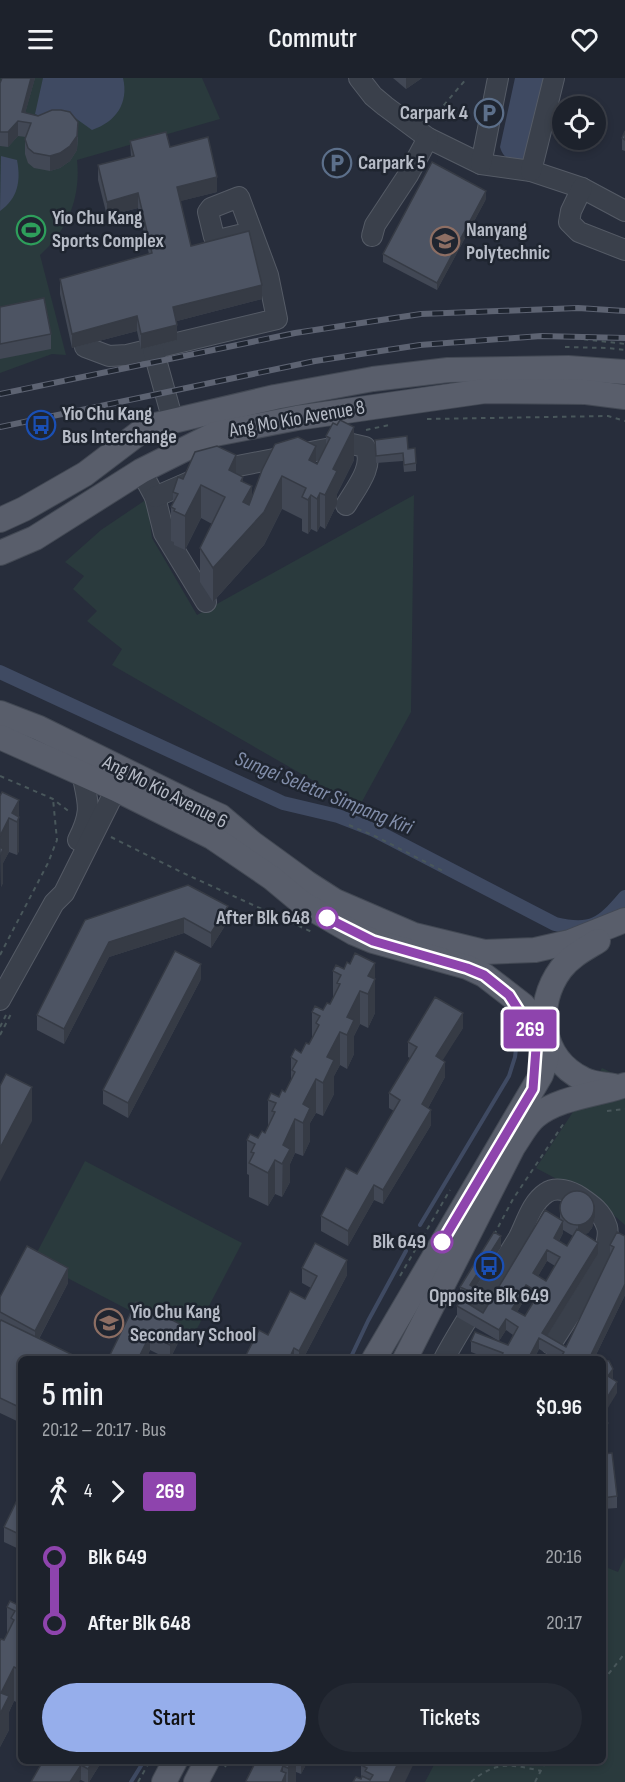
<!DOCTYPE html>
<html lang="en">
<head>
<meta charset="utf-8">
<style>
  :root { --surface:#1d222c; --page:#252a34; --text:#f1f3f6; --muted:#a0a4a9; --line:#3b3f48; --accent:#96aeeb }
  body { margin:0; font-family:"Sofia Sans Condensed",sans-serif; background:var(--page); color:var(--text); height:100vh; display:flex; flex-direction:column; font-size:22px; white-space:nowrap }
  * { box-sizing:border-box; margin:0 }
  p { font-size:20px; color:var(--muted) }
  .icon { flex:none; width:33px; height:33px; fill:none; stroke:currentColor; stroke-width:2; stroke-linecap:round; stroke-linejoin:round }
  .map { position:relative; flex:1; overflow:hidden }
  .drawer { position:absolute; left:18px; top:1278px; width:588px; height:408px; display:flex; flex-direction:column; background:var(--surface); border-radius:9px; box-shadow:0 3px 9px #0003,0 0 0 2px var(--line) }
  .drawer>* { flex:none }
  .badge { padding:0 12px; border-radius:4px; font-size:21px; line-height:39px }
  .controls { position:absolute; left:552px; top:18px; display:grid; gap:12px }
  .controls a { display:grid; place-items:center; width:54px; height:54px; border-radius:50%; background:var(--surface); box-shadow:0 3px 9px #0003,0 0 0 2px var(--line); font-size:30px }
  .map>.badge { position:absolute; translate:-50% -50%; box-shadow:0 0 0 3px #fff }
  .legs { display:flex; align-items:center; gap:9px; height:66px; padding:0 24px; font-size:20px }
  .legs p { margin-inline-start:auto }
  .overview { display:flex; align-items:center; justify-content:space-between; height:102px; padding:0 24px }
  h1 { font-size:33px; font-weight:600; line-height:45px }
  .action { display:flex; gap:12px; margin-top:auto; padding:12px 24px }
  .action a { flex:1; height:69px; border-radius:36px; background:var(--accent); color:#111; font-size:24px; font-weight:600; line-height:69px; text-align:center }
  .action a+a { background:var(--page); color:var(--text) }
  ul { padding:0 24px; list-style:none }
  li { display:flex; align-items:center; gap:21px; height:66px; font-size:22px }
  li i { display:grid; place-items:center; width:9px; height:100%; margin:0 8px; background:currentColor }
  li i::after { content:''; width:15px; height:15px; margin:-8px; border:4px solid; border-radius:50%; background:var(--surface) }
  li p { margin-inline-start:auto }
  li:first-child i { background:linear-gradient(#0000 50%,currentColor 0) }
  li:last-child i { background:linear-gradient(currentColor 50%,#0000 0) }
  header { display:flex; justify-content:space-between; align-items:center; height:78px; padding:0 24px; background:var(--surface); font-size:27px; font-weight:600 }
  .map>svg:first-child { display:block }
  .green { fill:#2a3a3d }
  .water { fill:#3f4a62 }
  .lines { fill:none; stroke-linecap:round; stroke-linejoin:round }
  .stream { stroke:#3f4a62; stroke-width:4 }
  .canal { stroke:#3f4a62; stroke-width:14 }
  .minor-casing { stroke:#555b66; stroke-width:22 }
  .major-casing { stroke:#434954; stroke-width:26 }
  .path { stroke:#49575b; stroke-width:2; stroke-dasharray:4.5 4.5; stroke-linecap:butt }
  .minor { stroke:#3a404b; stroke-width:20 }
  .major { stroke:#595e6b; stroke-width:24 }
  .rail-casing { stroke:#5d6372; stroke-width:6 }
  .rail { stroke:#1f2530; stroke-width:4; stroke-dasharray:11; stroke-linecap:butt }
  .wall { fill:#424855; fill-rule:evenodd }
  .shaded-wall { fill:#363b45 }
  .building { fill:#4d5463; stroke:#363b45; stroke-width:1.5; fill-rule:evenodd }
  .line-1-casing { stroke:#fff; stroke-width:14 }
  .line-1 { stroke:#8e44ad; stroke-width:9 }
  .stop-1-dot { fill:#fff; stroke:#8e44ad; stroke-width:3 }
  .labels { text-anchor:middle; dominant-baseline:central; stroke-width:5; stroke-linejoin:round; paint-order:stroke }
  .poi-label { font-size:20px; font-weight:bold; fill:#b6bbc6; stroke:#1f2530; text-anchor:start }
  .street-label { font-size:20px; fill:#b6bbc6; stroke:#1f2530 }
  .stop-label { font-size:20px; font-weight:bold; fill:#b6bbc6; stroke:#1f2530; text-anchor:end }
  .water-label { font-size:21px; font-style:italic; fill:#828eaa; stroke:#1f2530 }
</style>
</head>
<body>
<header><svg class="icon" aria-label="menu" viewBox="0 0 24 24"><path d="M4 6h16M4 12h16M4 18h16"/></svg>Commutr<svg class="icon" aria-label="heart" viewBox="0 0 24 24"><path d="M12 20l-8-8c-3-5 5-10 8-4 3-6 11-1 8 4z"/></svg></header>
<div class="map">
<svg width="625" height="1704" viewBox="0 0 625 1704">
  <rect width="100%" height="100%" fill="#272d3b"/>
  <!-- green -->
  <g class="green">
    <path d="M0,0h202l18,41 -143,41c4,37 -9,70 -37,95l26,100 -14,-1 -52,19z"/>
    <path d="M414,417l-3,217 -52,95 -247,-142 10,-16 -35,-28 10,-10 -24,-22 11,-13 -19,-14 36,-32 46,-31 5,39 45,77z"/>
    <path d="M602,990l23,11v146l-27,-24 -62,-33z"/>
    <path d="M85,1083l157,82 -52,99 -157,-82z"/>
    <path d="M625,1479v225h-200l11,-21h167v-195l15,6z"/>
  </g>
  <!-- water -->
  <g class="water">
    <path d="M43,0h80c6,25 -7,44 -31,52l-21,-15 -29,2 -7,-3z"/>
    <path d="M515,0h37l-25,84c-14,-1 -23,-1 -27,-15z"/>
    <path d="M1,78l16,4c4,21 1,38 -17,51z"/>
  </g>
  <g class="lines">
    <!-- stream -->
    <g class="stream">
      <path d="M506,819l5,7"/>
      <path d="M420,1147l89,-149 6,-19 2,-16"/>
      <path d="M350,1281l18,-38 38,-70"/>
      <path d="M131,1704l13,-21"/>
    </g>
    <!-- canal -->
    <path class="canal" d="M0,594l283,131 55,13 36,14 181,94c37,9 47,0 70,-27"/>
    <!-- minor casing -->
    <g class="minor-casing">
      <g id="minor">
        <path d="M359,0l14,18 12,10 43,32 53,26 50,7 51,17 43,23"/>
        <path d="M481,86l17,-86"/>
        <path d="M531,93l23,-93"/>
        <path d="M582,110l-11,23 -2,11 10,10 46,18"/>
        <path d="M372,158l3,-11 33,-50 20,-37"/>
        <path d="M85,269l24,9 18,-1 150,-36 -9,-44 -29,-78 -28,11 -3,4 6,25 4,3 34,-8"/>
        <path d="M153,271l20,72"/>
        <path d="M141,393l14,26 9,36 42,69"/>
        <path d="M155,419l62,-27 135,-26 13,3c10,19 -9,41 -19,58"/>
        <path d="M78,762c15,-30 10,-36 4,-67"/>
        <path d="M0,922l54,-97 10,-10 52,-104"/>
        <path d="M444,1281c22,-42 50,-80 74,-120 8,-15 13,-36 28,-46 10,-7 25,-2 34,4 12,8 22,15 27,30 7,25 -41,93 -56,117"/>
      </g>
    </g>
    <!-- major casing -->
    <g class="major-casing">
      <g id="major">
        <path d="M0,442l24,-11 61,-35 62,-47 26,-6 102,-24 98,-18 75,-9 120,-2 57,4"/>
        <path d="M0,475l35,-15 106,-67 74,-37 82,-16 188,-27 101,1 39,5"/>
        <path d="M0,635l39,15 150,74 31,14 32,27 55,40 28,18 79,34 70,17 51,-2 35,-8 55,-22"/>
        <path d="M0,659l116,52 96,48 60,41 30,25 52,30 19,8 94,26 17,8 39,30 13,15 12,23"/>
        <path d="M598,863c-13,8 -27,15 -37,28 -27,36 -21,89 22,110 9,5 21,5 31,7"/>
        <path d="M374,1281l167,-284 5,-15 2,-17"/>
        <path d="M405,1281l108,-212c7,-10 14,-24 23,-31 24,-19 61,-21 89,-31"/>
        <path d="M164,1704l11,-21"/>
        <path d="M196,1704l11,-21"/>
      </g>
    </g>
    <!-- path -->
    <g class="path">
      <path d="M432,41l35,-41"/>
      <path d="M548,257l77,9"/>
      <path d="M565,269l42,1 18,2"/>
      <path d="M427,341l181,-3 17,5"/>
      <path d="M366,352l23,-5"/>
      <path d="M0,698l53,23 18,14"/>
      <path d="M349,747l28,12 66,34"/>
      <path d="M111,759l70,35 131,60"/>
      <path d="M0,877l48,-92 9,-23 -4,-41"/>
      <path d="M0,949l6,-12"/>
      <path d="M0,957l12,-23"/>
      <path d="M607,1033l18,-2"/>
      <path d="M494,1157l19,-36 51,-76"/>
      <path d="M400,1198l50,-86"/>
      <path d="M603,1603l22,-28"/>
      <path d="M225,1689l3,-6"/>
      <path d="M138,1704l12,-21"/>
      <path d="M471,1704c24,-21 40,-18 70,-11"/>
      <path d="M535,1704l11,-21"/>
    </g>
    <!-- minor -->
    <use href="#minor" class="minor"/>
    <!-- major -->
    <use href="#major" class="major"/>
    <!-- rail casing -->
    <g class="rail-casing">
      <g id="rail">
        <path d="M0,316l295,-61 126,-19 157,-6 47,3"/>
        <path d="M0,349l315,-66 105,-16 121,-9 84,2"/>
      </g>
    </g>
    <!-- rail -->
    <use href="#rail" class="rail"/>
  </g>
  <!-- wall -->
  <g class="wall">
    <path d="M2,0h33l-10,35 53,24 -1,13 -7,11 -10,7 -10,3 -16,-3 -6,-5 -3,-9v-15l1,-2 -8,-1 -10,11 -8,-1v-63z"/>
    <path d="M393,0h29l-16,11z"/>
    <path d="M625,53v20l-3,-1v-12z"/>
    <path d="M130,63l40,6 47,45 -37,9 11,45 71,53 -85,22v19l-36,9 -4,-18 -65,17 -12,-54v-15l89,-25 -11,-46 -31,8 -9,-36v-15l33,-8z"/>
    <path d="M486,121l-49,91 -54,-28v-8z"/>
    <path d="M0,229l51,27v15l-51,10z"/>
    <path d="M333,345l21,37 -17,34v10l-12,25 -5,-3 -3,6 -6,-3 -3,5 -6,-3v-12l-20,-10 -18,36 -51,57 -13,-20v-34l12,-24 -11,-6 -16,32 -11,-5v-3l-3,-1v-34l2,-3v-12l10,-13 53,-6 7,9 9,17 10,-29 54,-6h1l9,-18v-10z"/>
    <path d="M375,362l33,9 8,14v8l-12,1 -1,-11 -27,2z"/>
    <path d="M0,718l19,21v34l-2,4 -8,-3 -6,11v20l-2,4z"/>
    <path d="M188,807l40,36 -17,27 -27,-15 -75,24 -45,87 -27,-14v-15z"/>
    <path d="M344,891l31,10v34l-7,15 -8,-4 -6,12v18l-7,15 -7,-4 -6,11v18l-11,22 -7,-3 -6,10v18l-7,15 -8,-3 -5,11v18l-8,15 -7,-3 -7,12 -19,-9v-22l-2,-1v-34l11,-2 7,-5 3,-6v-27l11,-3 6,-5 6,-11v-24l10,-4 8,-9 3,-5v-27l11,-2 7,-6 3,-6v-27z"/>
    <path d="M201,901l-73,139 -25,-14v-14z"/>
    <path d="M463,950l-21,32 3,17 -17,31 3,17 -48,79 -9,-4 -26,46 -27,-15v-15l36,-42 37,-63 -5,-3v-15l21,-35 -2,-1v-15z"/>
    <path d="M560,1129l35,10 -3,11 -4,5 -4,1 14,20 -51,82 19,11 44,-92v-10l15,-9v59l-31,64h-38l-17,-10 -5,10h-45l-18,-7v-11l37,4 5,-10 -7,-5 -7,11 -42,-24v-11l4,-7 -1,-1v-11l41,-40 -26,41 1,12 -4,6 11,7 77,-94zM563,1152l10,6 -6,10 -8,-5 4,-8zM547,1183l8,5 -9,15 -8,-5zM526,1219l8,4 -9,15 -8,-4z"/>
    <path d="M302,1190l45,7 -44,84h-59l61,-60 6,-11 -9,-5z"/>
    <path d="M68,1205l-29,56 -18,20v64l-21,-10v-116z"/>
    <path d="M136,1224l44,37 -10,20h-2l-18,-9 -4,9h-38z"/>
    <path d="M603,1376l14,42v12l-14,1z"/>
    <path d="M21,1414v58l-17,-8v-15z"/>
    <path d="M21,1521v105l-7,-3 -5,11v18l-9,17v-106l4,-1 3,-5v-28l11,-2z"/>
    <path d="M43,1683h59l-13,21h-4z"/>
    <path d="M256,1683h52l-7,13 -5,-2v10h-50z"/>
    <path d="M361,1687l44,17 -44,-4z"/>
  </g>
  <!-- shaded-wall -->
  <g class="shaded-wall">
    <path d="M31,0h4l-12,43 -1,-9z"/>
    <path d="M406,0h16l-16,11z"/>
    <path d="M18,43v15l-10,11v-15z"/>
    <path d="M78,44l-1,28 -7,11 -10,7 -10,3v-15z"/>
    <path d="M217,99v15l-40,10v-15z"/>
    <path d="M486,113v8l-49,91v-7z"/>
    <path d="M138,115v15l-31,8v-14z"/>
    <path d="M262,207v14l-89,23v-15z"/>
    <path d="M137,238v15l-65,17v-14z"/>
    <path d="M177,247v15l-36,9v-15z"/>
    <path d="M354,349v33l-17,34v10l-12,25v-34l8,-26z"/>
    <path d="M316,368v34l-7,-20z"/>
    <path d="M236,377v34l-7,-19z"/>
    <path d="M282,398v33l-18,36 -51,57v-34l28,-87 2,-4v24l9,-15v34z"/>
    <path d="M201,407v33l-16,32v-34z"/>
    <path d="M320,415v33l-3,6v-33z"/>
    <path d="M311,417v34l-3,5v-34z"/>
    <path d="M19,722v51l-2,4v-33l-5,-9z"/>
    <path d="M9,740v34l-6,11v20l-2,4 -1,-51z"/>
    <path d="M228,828v15l-17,27v-15z"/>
    <path d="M184,840v15l-75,24 -45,87v-15l45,-87z"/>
    <path d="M375,885v50l-7,15v-52z"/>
    <path d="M201,886v15l-73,139v-15z"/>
    <path d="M360,913v33l-6,12v18l-7,15v-52z"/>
    <path d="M463,935v15l-27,43v-15z"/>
    <path d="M340,954v33l-6,11v18l-11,22v-33l4,-26z"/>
    <path d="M445,984v15l-23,42v-15z"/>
    <path d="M316,1001v34l-6,10v18l-7,15v-52z"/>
    <path d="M32,1009v34l-32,61v-34z"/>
    <path d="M431,1032v15l-48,79v-14z"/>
    <path d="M295,1041v34l-5,11v18l-8,15 1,-52z"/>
    <path d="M275,1082v34l-7,12v-33z"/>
    <path d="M374,1107v15l-26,46v-15z"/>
    <path d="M595,1127v12l-3,11 -4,5 -10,4v-12z"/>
    <path d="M563,1143v12l-9,17v-12z"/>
    <path d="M501,1158v11l-31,49v-11z"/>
    <path d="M598,1165v11l-54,87 -2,-8z"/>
    <path d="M547,1172v11l-14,24v-12z"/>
    <path d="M347,1182v15l-44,84h-4v-8z"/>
    <path d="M68,1190v15l-33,63v-15z"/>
    <path d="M625,1206v11l-31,64h-5z"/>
    <path d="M526,1207v12l-14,23v-11z"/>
    <path d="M476,1211v11l-7,13 -2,-10z"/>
    <path d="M506,1241v11l-7,11v-11z"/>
    <path d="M180,1246v15l-10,20v-14z"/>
    <path d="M150,1257v15l-4,9h-8z"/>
    <path d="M539,1260v11l-5,10h-6z"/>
    <path d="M294,1270v11h-5z"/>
    <path d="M613,1291v11l-5,-4z"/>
    <path d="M617,1304v11l-14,23v-12z"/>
    <path d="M608,1345v11l-5,9v-11z"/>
    <path d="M14,1589v34l-5,11v18l-9,17v-33l1,-21z"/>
    <path d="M93,1683h9l-13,21h-1v-13z"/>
    <path d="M291,1683h5v21h-8v-14z"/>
    <path d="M301,1683h7l-7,13z"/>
    <path d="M399,1683h16l-10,21h-16z"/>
    <path d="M81,1687v14l-2,3h-9z"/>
    <path d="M283,1688v13l3,-6v9h-5v-11z"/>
  </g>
  <!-- building -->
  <g class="building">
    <path d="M2,0h29l-9,34 16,4 14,-6h9l9,2 8,10 -1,14 -7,10 -10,7 -10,3 -16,-3 -6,-5 -3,-9 6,-16 -13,-2 -10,11h-8v-49z"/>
    <path d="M625,53v9l-3,-2z"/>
    <path d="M166,54l4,15 38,-10 9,40 -40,10 14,59 58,-15 13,54 -89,22 4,18 -36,9 -4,-18 -65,18 -12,-55 92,-26 -14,-60 -31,9 -9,-37 36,-9 -4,-15z"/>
    <path d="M432,84l54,29 -49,92 -54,-29z"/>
    <path d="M44,220l7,36 -51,10v-37z"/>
    <path d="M340,342l14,7 -21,42 4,2 -12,24 -5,-2 -3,6 -6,-4 -3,5 -6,-3 4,-9 -24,-12 -18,36 -51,56 -13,-20 25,-51 -24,-12 -16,31 -11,-5 1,-2 -4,-2 7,-13 -5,-2 5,-15 5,2 12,-27 22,-6 19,9 -7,15 14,7 -2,4 11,5 -9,16 6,3 13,-35 13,-26 23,-7 18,9 -7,14 8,4 13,-26 -4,-2 7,-13 4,2z"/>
    <path d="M407,358l1,13 7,-1 1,15 -12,2 -1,-12 -27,3 -1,-16z"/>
    <path d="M2,714l17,8 -7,13 7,4 -2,5 -8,-4 -9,18v-40z"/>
    <path d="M0,769l3,2 -2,5h-1z"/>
    <path d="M188,807l40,21 -17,27 -27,-15 -75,24 -45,87 -27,-14 48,-95z"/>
    <path d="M175,873l26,13 -73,139 -25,-13z"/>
    <path d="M355,875l20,10 -7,13 7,3 -7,15 -8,-3 -13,26 7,3 -7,15 -7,-3 -13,25 7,3 -11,23 -7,-4 -13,25 7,4 -7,15 -8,-4 -12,26 7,4 -8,15 -7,-4 -7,13 -19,-10 5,-10 -3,-1 4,-8 -8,-4 3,-6 8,4 4,-7 3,2 10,-21 -3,-1 4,-8 -8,-3 3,-7 8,4 3,-7 3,2 10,-20 -3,-2 5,-9 -6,-4 4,-8 6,4 5,-10 3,1 10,-19 -3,-2 4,-7 -8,-4 3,-6 8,4 4,-7 3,1 10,-20 -3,-1 4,-8 -8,-4 3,-6 8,4 3,-7 3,2z"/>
    <path d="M435,919l28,16 -27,43 9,6 -23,42 9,6 -48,80 -9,-5 -26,46 -27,-15 25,-48 11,6 43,-74 -11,-7 28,-46 -9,-5z"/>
    <path d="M6,996l26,13 -32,61v-62z"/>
    <circle cx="577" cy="1130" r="17"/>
    <path d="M545,1132l18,11 -9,17 13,8 10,-17 21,14 -56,90 24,14 48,-100 -4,-2 7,-13 8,4v48l-36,75h-23l-5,-2 3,-5 -25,-14 -11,21h-28l3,-6 -32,-12 4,-9 33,13 10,-18 -12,-8 -7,11 -42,-24 10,-16 -7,-3 34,-55 7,4 -31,49 6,4 -9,14 16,10zM547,1172l13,7 -14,24 -13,-8zM526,1207l13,8 -14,23 -13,-7z"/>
    <path d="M315,1165l32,17 -48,91 -5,-3 -5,11h-45l15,-29 9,5 22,-44 15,8 12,-23 -15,-8z"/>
    <path d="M27,1168l41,22 -33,63 -35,-19v-15z"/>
    <path d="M136,1224l44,22 -10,21 -20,-10 -12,24h-30z"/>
    <path d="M1,1242l80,39h-60v49l-21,-10v-76z"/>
    <path d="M603,1282l6,1 4,8 -5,7 9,6 -14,22z"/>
    <path d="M603,1342l5,3 -5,9z"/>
    <path d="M612,1375l5,43 -14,2v-44z"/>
    <path d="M21,1414v43l-17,-8z"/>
    <path d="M21,1521v71l-7,-3 -13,26 8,3 -9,18v-73l1,-2 3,1 10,-20 -3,-2 4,-7 -8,-4 3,-6 8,4z"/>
    <path d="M43,1683h50l-5,8 -7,-4 -11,17h-39z"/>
    <path d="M256,1683h36l-4,7 -5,-2 -2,5 5,2 -4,9h-34l-2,-1z"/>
    <path d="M363,1683h36l-10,21h-36l3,-5 5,2 1,-3 8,4 3,-5 -8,-4 2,-3 -6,-3z"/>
  </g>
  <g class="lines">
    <!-- line-1 casing -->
    <g class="line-1-casing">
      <path id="line-1" d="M327,840l46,23 94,27 17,7 25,20 22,35 5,18 -3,41 -91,153"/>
    </g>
    <!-- line-1 -->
    <use href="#line-1" class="line-1"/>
  </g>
  <!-- icons -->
  <defs>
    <g id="parking-ring" transform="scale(1.5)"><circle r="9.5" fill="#1f2530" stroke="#5c6f8a" stroke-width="1.5"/><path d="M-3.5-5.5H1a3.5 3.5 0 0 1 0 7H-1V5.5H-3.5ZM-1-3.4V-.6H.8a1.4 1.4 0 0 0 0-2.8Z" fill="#5c6f8a"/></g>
    <g id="stadium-ring" transform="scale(1.5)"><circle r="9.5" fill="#1f2530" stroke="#2e9e5b" stroke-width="1.5"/><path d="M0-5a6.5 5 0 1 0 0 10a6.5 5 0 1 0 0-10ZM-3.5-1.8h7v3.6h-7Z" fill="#2e9e5b"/></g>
    <g id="university-ring" transform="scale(1.5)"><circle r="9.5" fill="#1f2530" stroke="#8d6e63" stroke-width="1.5"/><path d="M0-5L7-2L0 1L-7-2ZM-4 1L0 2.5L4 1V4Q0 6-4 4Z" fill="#8d6e63"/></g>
    <g id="bus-ring" transform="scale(1.5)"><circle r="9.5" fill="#1f2530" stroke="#1a4fb4" stroke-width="1.5"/><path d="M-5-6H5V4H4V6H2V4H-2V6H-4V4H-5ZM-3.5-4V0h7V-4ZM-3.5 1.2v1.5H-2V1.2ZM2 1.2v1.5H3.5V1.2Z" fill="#1a4fb4"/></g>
    <g id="school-ring" transform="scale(1.5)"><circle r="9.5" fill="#1f2530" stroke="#8d6e63" stroke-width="1.5"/><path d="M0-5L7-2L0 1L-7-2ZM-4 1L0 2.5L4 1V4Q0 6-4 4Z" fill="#8d6e63"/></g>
  </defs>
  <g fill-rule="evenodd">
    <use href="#parking-ring" x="489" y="35"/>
    <use href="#parking-ring" x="337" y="85"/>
    <use href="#stadium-ring" x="31" y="152"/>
    <use href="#university-ring" x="445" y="163"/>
    <use href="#bus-ring" x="41" y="347"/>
    <use href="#bus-ring" x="489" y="1188"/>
    <use href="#school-ring" x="109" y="1245"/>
  </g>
  <!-- markers -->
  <g class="stop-1-dot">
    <circle cx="327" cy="840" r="10"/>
    <circle cx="442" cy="1164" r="10"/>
  </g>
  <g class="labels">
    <!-- poi labels -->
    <g class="poi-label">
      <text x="468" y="35" text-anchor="end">Carpark 4</text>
      <text x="358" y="85">Carpark 5</text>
      <text x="52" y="140">Yio Chu Kang<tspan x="52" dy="23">Sports Complex</tspan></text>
      <text x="466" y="152">Nanyang<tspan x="466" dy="23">Polytechnic</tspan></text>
      <text x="62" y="336">Yio Chu Kang<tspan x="62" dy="23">Bus Interchange</tspan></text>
      <text x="489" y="1218" text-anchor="middle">Opposite Blk 649</text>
      <text x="130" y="1234">Yio Chu Kang<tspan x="130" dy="23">Secondary School</tspan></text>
    </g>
    <!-- street labels -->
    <g class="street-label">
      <text transform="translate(297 341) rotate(-10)">Ang Mo Kio Avenue 8</text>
      <text transform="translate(165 714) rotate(27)">Ang Mo Kio Avenue 6</text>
    </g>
    <!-- stop labels -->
    <g class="stop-label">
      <text x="310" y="840">After Blk 648</text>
      <text x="426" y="1164">Blk 649</text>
    </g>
    <!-- water labels -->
    <g class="water-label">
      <text transform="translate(324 715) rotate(22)">Sungei Seletar Simpang Kiri</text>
    </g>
  </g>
</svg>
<div class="controls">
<a><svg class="icon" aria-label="locate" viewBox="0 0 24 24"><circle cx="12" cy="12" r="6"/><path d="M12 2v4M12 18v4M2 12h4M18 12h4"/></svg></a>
</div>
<b class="badge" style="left:530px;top:951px;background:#8e44ad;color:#fff">269</b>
<section class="drawer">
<div class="overview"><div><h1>5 min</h1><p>20:12 – 20:17 · Bus</p></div><b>$0.96</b></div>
<div class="legs"><svg class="icon" aria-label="walk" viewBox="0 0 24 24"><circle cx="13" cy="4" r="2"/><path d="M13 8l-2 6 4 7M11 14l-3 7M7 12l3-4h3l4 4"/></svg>4<svg class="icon" aria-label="forward" viewBox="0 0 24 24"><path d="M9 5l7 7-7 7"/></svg><b class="badge" style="background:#8e44ad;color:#fff">269</b></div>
<ul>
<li><i style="color:#8e44ad"></i><b>Blk 649</b><p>20:16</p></li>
<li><i style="color:#8e44ad"></i><b>After Blk 648</b><p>20:17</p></li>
</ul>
<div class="action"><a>Start</a><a>Tickets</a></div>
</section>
</div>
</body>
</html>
